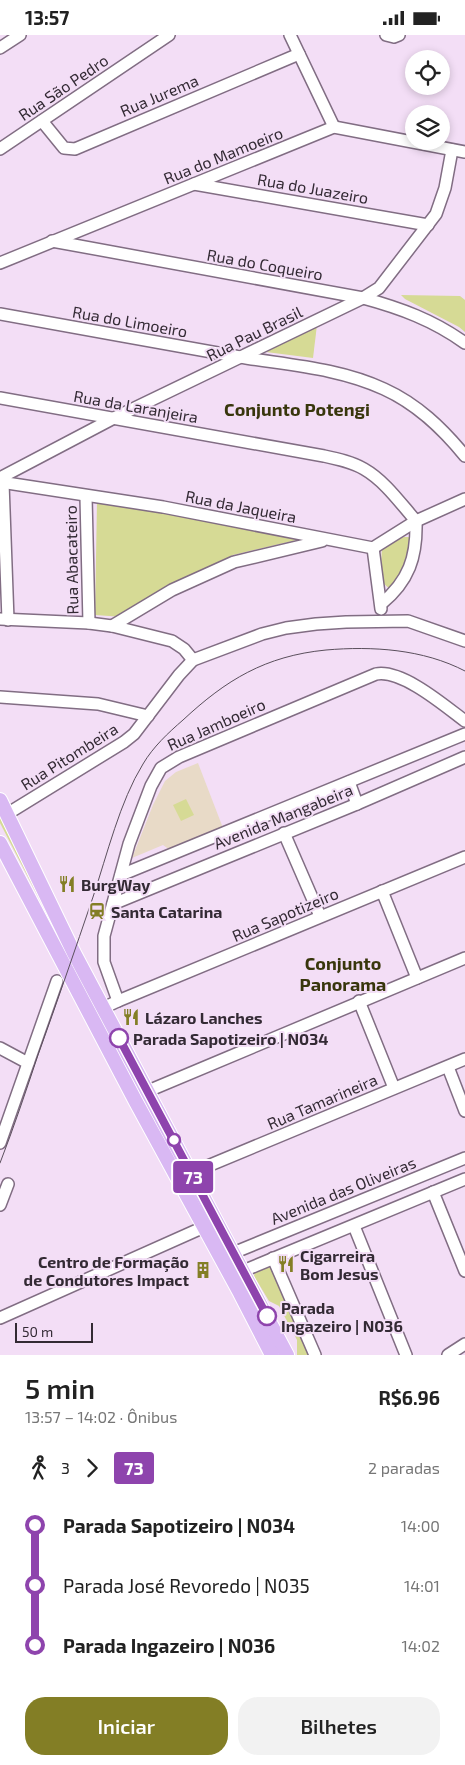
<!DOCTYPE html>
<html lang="pt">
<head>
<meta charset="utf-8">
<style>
  :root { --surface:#fff; --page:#f2f2f2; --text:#222; --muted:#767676; --accent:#837e25 }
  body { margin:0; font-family:"Exo 2",sans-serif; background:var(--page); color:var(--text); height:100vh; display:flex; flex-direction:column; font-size:19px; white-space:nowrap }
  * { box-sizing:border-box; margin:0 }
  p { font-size:16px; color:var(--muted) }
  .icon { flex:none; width:28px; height:28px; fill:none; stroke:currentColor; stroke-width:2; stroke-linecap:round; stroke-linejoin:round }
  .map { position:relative; height:1320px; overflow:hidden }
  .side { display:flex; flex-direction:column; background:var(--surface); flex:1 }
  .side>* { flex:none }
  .badge { padding:0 10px; border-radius:4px; font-size:18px; line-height:32px }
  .controls { position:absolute; left:405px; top:15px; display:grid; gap:10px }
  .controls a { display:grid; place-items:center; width:45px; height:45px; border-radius:50%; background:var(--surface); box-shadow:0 2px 8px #0003; font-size:25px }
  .scale { position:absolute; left:15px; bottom:12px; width:78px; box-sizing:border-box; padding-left:5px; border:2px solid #332a34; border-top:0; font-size:14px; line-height:18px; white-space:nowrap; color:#332a34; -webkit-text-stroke:4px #f3def6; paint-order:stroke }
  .map>.badge { position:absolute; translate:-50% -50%; box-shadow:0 0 0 2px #fff }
  .legs { display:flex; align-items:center; gap:8px; height:55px; padding:0 25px; font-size:16px }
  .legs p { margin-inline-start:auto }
  .summary { display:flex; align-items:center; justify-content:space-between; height:85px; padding:0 25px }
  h1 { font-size:28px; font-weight:600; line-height:38px }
  .button { display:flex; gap:10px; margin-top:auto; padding:10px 25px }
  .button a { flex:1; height:58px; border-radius:20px; background:var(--accent); color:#fff; font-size:20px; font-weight:600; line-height:58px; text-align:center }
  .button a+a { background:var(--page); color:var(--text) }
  ul { padding:0 25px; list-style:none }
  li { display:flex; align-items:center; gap:18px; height:60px; font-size:19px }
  li i { display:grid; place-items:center; width:8px; height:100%; margin:0 6px; background:currentColor }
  li i::after { content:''; width:12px; height:12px; margin:-6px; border:4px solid; border-radius:50%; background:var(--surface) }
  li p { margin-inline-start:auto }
  li:first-child i { background:linear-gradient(#0000 50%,currentColor 0) }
  li:last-child i { background:linear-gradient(currentColor 50%,#0000 0) }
  .status { display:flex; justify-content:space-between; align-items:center; height:35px; padding:0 25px; background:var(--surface); direction:ltr }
  .status svg { height:14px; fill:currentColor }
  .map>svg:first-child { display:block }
  .education { fill:#e8dac7 }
  .green { fill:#d6da95 }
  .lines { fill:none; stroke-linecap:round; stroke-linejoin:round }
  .minor-casing { stroke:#816d83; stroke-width:14 }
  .major-casing { stroke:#fff; stroke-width:16 }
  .minor { stroke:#fff; stroke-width:11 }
  .major { stroke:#d9b8f3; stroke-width:14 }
  .tram { stroke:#5a4f5c; stroke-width:1 }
  .line-1-casing { stroke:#fff; stroke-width:11 }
  .line-1 { stroke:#8e44ad; stroke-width:8 }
  .stop-1-dot { fill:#fff; stroke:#8e44ad; stroke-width:2.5 }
  .labels { text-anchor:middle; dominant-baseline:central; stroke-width:4; stroke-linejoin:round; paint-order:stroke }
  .street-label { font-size:16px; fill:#332a34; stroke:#f3def6 }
  .poi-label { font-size:16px; font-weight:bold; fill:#332a34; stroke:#f3def6; text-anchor:start }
  .stop-label { font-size:16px; font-weight:bold; fill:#332a34; stroke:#f3def6; text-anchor:start }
  .neighbourhood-label { font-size:18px; font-weight:bold; fill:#38360c; stroke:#f3def6 }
</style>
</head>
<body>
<div class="status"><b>13:57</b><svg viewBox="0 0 49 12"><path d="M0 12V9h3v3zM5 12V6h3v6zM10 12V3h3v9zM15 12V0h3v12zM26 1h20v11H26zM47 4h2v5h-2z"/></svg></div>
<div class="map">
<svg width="465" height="1320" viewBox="0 0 465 1320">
  <rect width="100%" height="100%" fill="#f3def6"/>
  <!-- education -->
  <path class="education" d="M198,728l25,65 -53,22 -7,-5 -31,13 21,-53 12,-24 11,-9z"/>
  <!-- green -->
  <g class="green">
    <path d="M401,260l59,1 5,4v32l-6,-5 -54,-28z"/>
    <path d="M317,290l-4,33 -47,-6z"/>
    <path d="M97,466l204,38 -68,16 -51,26 -59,36 -28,-2z"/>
    <path d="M404,502h10l-11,34 -12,19 -7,-6 -3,-19 1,-19z"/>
    <path d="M186,764l8,16 -13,6 -8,-16z"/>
    <path d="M0,770l60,134 -60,-116z"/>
    <path d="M272,1229l37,91h-12v-15l-18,-34 -10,-5 -15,-25 1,-5z"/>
  </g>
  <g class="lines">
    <!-- minor casing -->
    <g class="minor-casing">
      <g id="minor">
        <path d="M290,0l44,92"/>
        <path d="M386,0l8,2 5,-2"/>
        <path d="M0,13l20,-13"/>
        <path d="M42,86l22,27 11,1 224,-95"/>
        <path d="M0,114l169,-114"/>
        <path d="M194,149l234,41"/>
        <path d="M52,206l311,57c37,10 70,22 102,45"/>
        <path d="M0,228l334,-136 131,25"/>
        <path d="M0,279c80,14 160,29 240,43 48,8 99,11 144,32 33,15 58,39 81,67"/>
        <path d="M0,363l324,58c14,3 28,6 40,13 21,12 37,35 52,52 1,36 -7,60 -35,83"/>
        <path d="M0,443l114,-60 249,-120 16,-10 57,-74 9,-26 7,-38"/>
        <path d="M0,447l163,25 210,41 43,-27 49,-22"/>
        <path d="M3,448l5,137"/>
        <path d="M86,462l3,126"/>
        <path d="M373,513l8,61"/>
        <path d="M0,584l89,4 23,3 60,15 12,8 9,11"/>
        <path d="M112,591l60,-36 62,-28 88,-21"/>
        <path d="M0,662l98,7 50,12"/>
        <path d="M349,747l8,22"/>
        <path d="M7,779l117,-72 10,-8 45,-59 14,-15 69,-26 24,-6 30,-4 30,-2 62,-1 57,20"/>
        <path d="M284,798l36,83"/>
        <path d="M121,840l344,-141"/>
        <path d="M382,856l35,87"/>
        <path d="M113,869l244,-100 108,-47"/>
        <path d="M118,966l347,-144"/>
        <path d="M359,966l35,87"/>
        <path d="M103,973l15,-7 -14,-39v-26l25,-92 22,-58 10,-18 18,-11 197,-83c26,-5 69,32 89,47"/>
        <path d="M0,1013l28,15"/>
        <path d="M448,1032l17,44"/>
        <path d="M148,1056l317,-133"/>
        <path d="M0,1108l57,-162"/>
        <path d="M191,1138l274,-114"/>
        <path d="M433,1157l32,79"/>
        <path d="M0,1170l8,-21"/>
        <path d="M354,1191l52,129"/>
        <path d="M233,1218l232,-95"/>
        <path d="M273,1223l42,97"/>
        <path d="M243,1236l222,-92"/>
        <path d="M0,1283l204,-91"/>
        <path d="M448,1320l17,-11"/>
      </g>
    </g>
    <!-- major casing -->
    <g class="major-casing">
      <g id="major">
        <path d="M0,765l74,153 213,402"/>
        <path d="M0,808l136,259 104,191 32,62"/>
      </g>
    </g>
    <!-- minor -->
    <use href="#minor" class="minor"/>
    <!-- major -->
    <use href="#major" class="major"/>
    <!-- tram -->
    <path class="tram" d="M0,1128c14,-36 26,-72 38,-108 19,-53 37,-105 55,-158 14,-42 27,-96 50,-133 10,-17 25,-31 40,-44 43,-40 82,-64 143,-70 46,-4 97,-1 139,21"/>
  </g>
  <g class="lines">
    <!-- line-1 casing -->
    <g class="line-1-casing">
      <path id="line-1" d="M119,1003l148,278"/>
    </g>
    <!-- line-1 -->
    <use href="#line-1" class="line-1"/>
  </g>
  <!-- icons -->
  <defs>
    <g id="restaurant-bare" transform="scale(1.35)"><path d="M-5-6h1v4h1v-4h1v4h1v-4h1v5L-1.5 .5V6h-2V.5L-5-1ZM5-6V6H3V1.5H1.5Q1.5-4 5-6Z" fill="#837e25" stroke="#f3def6" stroke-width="2.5" paint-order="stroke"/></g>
    <g id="station-bare" transform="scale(1.35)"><path d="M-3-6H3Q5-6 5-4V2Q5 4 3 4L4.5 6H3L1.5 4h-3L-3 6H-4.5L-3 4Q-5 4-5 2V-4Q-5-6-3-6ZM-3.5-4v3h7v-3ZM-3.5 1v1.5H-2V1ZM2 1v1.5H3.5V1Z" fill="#837e25" stroke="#f3def6" stroke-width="2.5" paint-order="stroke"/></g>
    <g id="building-bare" transform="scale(1.35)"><path d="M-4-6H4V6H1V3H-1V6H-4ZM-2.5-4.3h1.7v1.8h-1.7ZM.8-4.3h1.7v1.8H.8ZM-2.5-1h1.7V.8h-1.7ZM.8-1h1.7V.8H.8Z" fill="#837e25" stroke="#f3def6" stroke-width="2.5" paint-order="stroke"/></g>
  </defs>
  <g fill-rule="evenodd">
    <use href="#restaurant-bare" x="67" y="849"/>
    <use href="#station-bare" x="97" y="876"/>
    <use href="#restaurant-bare" x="131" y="982"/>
    <use href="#restaurant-bare" x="286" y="1229"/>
    <use href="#building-bare" x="203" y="1235"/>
  </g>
  <!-- markers -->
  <g class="stop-1-dot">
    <circle cx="119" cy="1003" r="9"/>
    <circle cx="174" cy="1105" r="6"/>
    <circle cx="267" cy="1281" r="9"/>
  </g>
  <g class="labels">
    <!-- street labels -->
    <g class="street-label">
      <text transform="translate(63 52) rotate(-34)">Rua São Pedro</text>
      <text transform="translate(159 60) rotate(-23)">Rua Jurema</text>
      <text transform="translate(223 120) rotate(-22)">Rua do Mamoeiro</text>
      <text transform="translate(313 153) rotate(10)">Rua do Juazeiro</text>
      <text transform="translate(265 229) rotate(10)">Rua do Coqueiro</text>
      <text transform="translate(130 286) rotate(10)">Rua do Limoeiro</text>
      <text transform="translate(254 298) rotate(-26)">Rua Pau Brasil</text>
      <text transform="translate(136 371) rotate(10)">Rua da Laranjeira</text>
      <text transform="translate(241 471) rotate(11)">Rua da Jaqueira</text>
      <text transform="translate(71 525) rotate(-91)">Rua Abacateiro</text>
      <text transform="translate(216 689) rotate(-24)">Rua Jamboeiro</text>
      <text transform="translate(69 721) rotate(-32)">Rua Pitombeira</text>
      <text transform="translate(283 781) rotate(-22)">Avenida Mangabeira</text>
      <text transform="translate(285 879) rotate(-23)">Rua Sapotizeiro</text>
      <text transform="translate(322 1066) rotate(-23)">Rua Tamarineira</text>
      <text transform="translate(343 1155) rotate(-22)">Avenida das Oliveiras</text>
    </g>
    <!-- poi labels -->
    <g class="poi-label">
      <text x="81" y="849">BurgWay</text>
      <text x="111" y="876">Santa Catarina</text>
      <text x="145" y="982">Lázaro Lanches</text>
      <text x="300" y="1220">Cigarreira<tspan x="300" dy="18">Bom Jesus</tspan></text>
      <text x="189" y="1226" text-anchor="end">Centro de Formação<tspan x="189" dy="18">de Condutores Impact</tspan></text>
    </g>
    <!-- stop labels -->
    <g class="stop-label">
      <text x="133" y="1003">Parada Sapotizeiro | N034</text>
      <text x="281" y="1272">Parada<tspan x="281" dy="18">Ingazeiro | N036</tspan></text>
    </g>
    <!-- neighbourhood labels -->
    <g class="neighbourhood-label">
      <text x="297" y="374">Conjunto Potengi</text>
      <text x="343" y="928">Conjunto<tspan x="343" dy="21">Panorama</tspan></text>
    </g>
  </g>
</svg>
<div class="controls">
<a><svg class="icon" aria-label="locate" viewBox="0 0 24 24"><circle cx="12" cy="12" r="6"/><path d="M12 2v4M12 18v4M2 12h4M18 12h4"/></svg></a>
<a><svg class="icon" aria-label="layers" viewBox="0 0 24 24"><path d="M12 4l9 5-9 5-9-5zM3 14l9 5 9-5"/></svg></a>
</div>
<div class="scale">50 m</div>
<b class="badge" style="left:193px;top:1142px;background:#8e44ad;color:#fff">73</b>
</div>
<section class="side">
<div class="summary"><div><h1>5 min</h1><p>13:57 – 14:02 · Ônibus</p></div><b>R$6.96</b></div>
<div class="legs"><svg class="icon" aria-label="walk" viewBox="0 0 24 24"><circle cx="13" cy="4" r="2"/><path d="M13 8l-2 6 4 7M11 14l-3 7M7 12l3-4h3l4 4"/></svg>3<svg class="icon" aria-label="forward" viewBox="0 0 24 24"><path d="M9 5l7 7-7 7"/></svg><b class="badge" style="background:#8e44ad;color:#fff">73</b><p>2 paradas</p></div>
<ul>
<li><i style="color:#8e44ad"></i><b>Parada Sapotizeiro | N034</b><p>14:00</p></li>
<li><i style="color:#8e44ad"></i><span>Parada José Revoredo | N035</span><p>14:01</p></li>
<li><i style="color:#8e44ad"></i><b>Parada Ingazeiro | N036</b><p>14:02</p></li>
</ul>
<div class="button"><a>Iniciar</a><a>Bilhetes</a></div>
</section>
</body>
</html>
